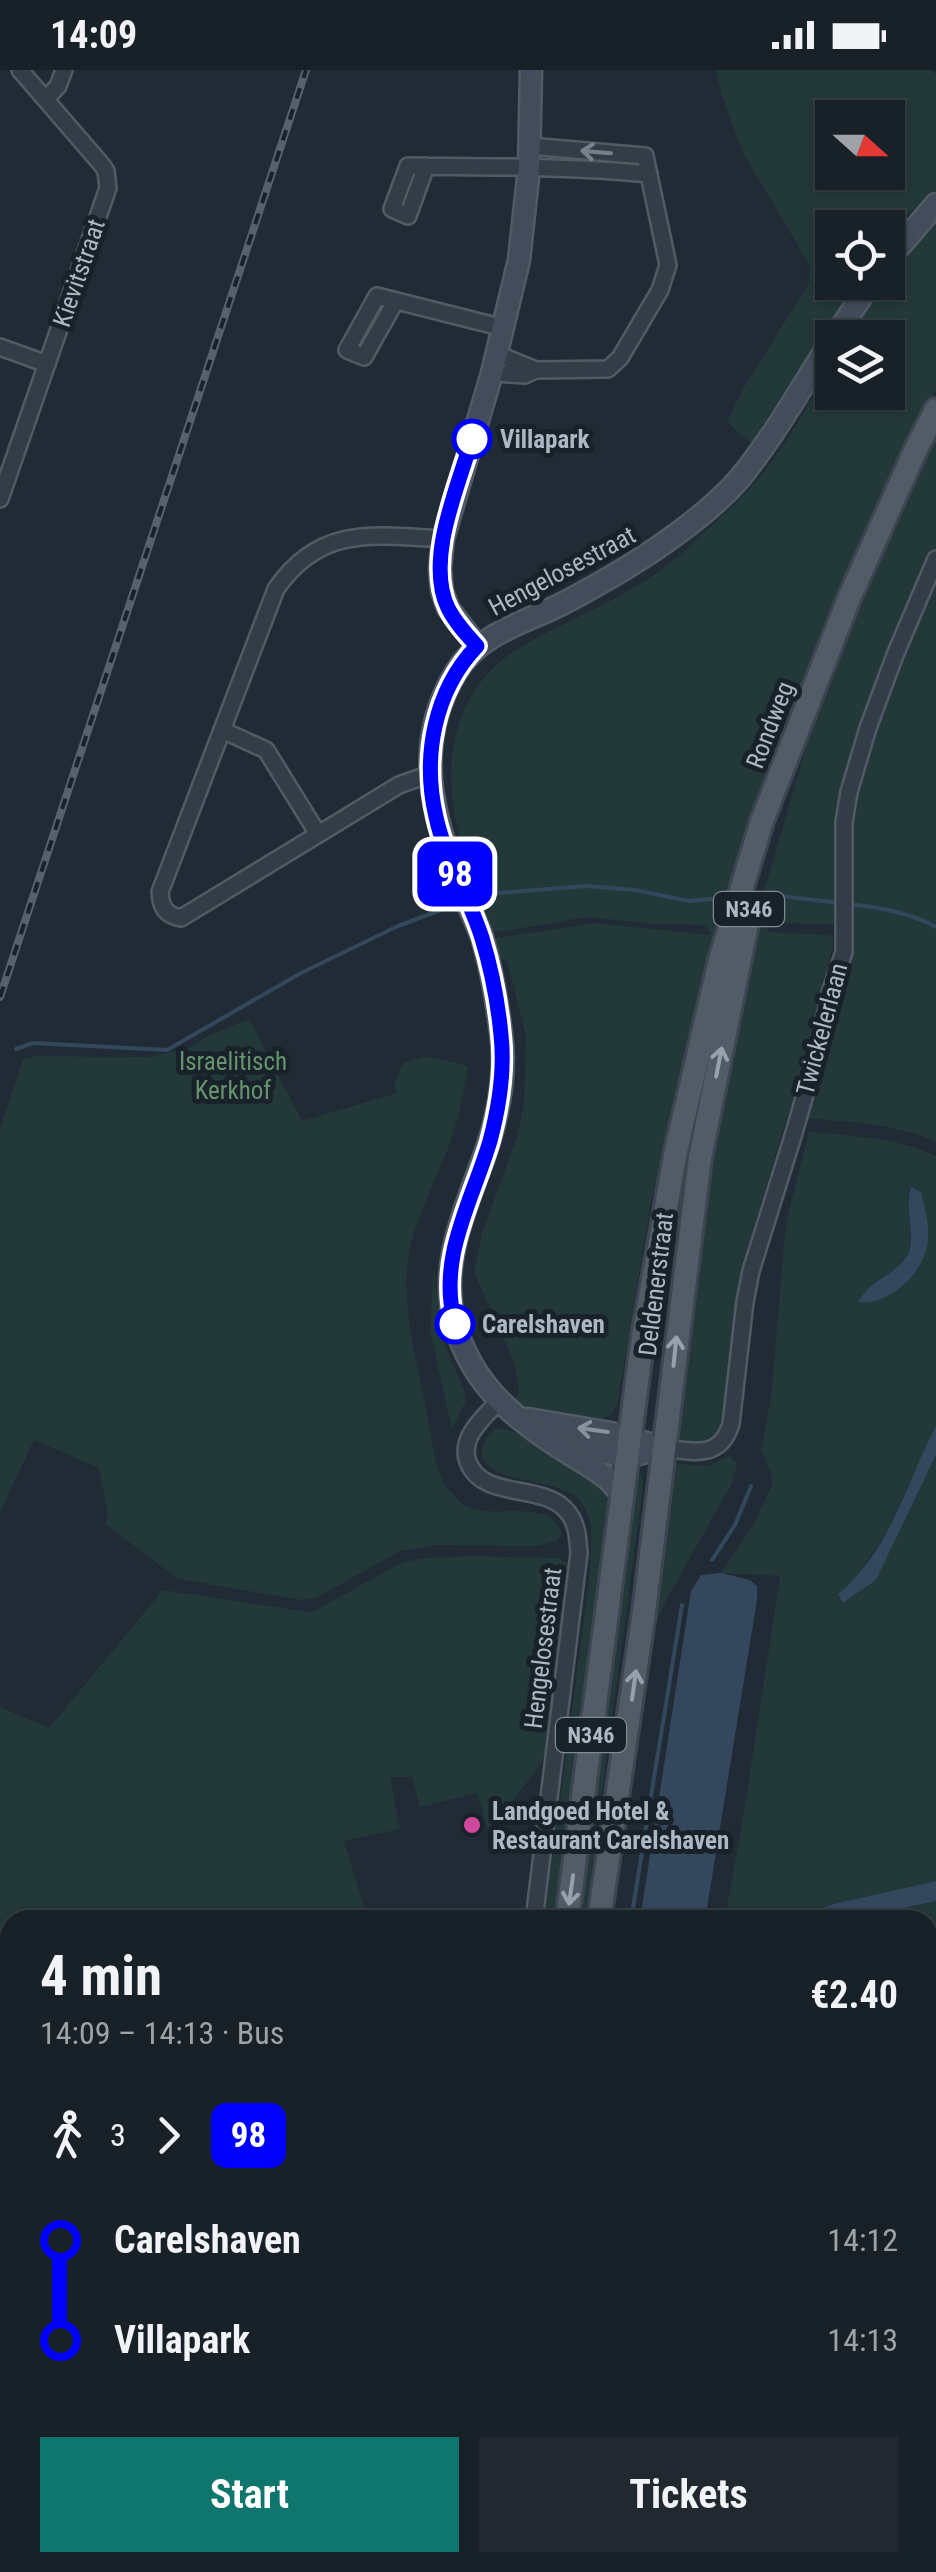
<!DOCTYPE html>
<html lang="en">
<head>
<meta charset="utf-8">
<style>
  :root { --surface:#182028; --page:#212830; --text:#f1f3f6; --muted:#9fa3a8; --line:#363e45; --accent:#0f766e }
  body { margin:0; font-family:"Roboto Condensed",sans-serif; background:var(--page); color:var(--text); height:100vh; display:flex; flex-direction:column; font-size:38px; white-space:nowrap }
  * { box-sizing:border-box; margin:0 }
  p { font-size:32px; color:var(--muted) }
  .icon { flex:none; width:55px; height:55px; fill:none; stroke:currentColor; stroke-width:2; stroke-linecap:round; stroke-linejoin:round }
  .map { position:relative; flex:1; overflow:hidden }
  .drawer { position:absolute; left:0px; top:1840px; width:938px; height:662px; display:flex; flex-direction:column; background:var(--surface); border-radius:30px 30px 0 0; box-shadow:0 2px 8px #0004,0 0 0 2px var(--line) }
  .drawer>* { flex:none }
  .badge { padding:0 20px; border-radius:15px; font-size:35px; line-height:65px }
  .needle { width:65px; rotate:111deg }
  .tools { position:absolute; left:815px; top:30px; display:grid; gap:20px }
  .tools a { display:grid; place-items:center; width:90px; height:90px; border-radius:0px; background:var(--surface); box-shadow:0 2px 8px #0004,0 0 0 2px var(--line); font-size:50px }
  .map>.badge { position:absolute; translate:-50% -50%; box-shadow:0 0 0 5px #fff }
  .legs { display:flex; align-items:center; gap:15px; height:110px; padding:0 40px; font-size:32px }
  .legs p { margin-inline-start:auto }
  .overview { display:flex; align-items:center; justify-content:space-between; height:170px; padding:0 40px }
  h1 { font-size:55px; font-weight:700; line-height:75px }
  .cta { display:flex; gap:20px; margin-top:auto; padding:20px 40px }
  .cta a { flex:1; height:115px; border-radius:0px; background:var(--accent); color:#fff; font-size:40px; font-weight:700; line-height:115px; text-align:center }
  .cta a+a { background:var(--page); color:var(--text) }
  ul { padding:0 40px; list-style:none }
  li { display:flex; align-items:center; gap:35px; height:100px; font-size:38px }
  li i { display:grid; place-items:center; width:15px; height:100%; margin:0 12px; background:currentColor }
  li i::after { content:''; width:25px; height:25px; margin:-12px; border:8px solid; border-radius:50%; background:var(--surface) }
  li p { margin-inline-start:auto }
  li:first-child i { background:linear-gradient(#0000 50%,currentColor 0) }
  li:last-child i { background:linear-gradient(currentColor 50%,#0000 0) }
  .status { display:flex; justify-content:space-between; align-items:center; height:70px; padding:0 50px; background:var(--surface); direction:ltr }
  .status svg { height:28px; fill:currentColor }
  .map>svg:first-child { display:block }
  .green { fill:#233838; fill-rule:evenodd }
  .water { fill:#34485d }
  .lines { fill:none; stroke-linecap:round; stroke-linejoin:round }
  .stream { stroke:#34485d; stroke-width:4 }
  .street-casing { stroke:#515b65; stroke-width:20 }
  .secondary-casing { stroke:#515b65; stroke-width:25 }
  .primary-casing { stroke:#3d4650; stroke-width:28 }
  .street { stroke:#343d47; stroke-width:15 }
  .secondary { stroke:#424c5a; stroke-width:20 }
  .primary { stroke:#515c67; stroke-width:22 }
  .rail-casing { stroke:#55616e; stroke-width:8 }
  .rail { stroke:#19222b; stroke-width:4; stroke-dasharray:11; stroke-linecap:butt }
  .oneway { stroke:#77818c }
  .oneway2 { stroke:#97a1ad }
  .oneway3 { stroke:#88929f }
  .line-1-casing { stroke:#fff; stroke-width:22 }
  .line-1 { stroke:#00f; stroke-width:15 }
  .stop-1-dot { fill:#fff; stroke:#00f; stroke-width:5 }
  .hotel-dot { fill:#d1479c; stroke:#19222b; stroke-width:4 }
  .labels { text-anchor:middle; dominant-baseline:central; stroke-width:10; stroke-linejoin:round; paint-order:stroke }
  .shield { fill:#19222b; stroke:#818b96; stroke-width:2.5 }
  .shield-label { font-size:22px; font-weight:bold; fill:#aeb8c4 }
  .street-label { font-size:25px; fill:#aeb8c4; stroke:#19222b }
  .stop-label { font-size:25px; font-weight:bold; fill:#aeb8c4; stroke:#19222b; text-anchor:start }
  .park-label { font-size:25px; fill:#66936d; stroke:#19222b }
  .poi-label { font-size:25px; font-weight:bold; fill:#aeb8c4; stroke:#19222b; text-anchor:start }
</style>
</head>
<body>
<div class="status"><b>14:09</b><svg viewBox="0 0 49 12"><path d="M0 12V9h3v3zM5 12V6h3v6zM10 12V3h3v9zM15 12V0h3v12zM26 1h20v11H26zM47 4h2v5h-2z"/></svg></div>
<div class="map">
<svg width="936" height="2502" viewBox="0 0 936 2502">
  <rect width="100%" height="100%" fill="#202b36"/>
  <!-- green -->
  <g class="green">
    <path d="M716,0h213l7,4v115l-32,29 -16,22v-12h-56v54l23,1 -104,160 -24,-21 17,-35 65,-104 1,-17 -67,-113 -21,-57zM832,48h56v54h-56z"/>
    <path d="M936,147v172l-53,101 -60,143 -39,108 -134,465 -32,195 -5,12 -18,11 -62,-11 -17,-12 3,-10 -4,-26 -41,-93 8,-39 34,-93 8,-36 2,-68 -19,-74 -13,-8 -3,-8 5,-8 99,-15 115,12 -3,-10 -53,-1 -67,-7 -90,15 -8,-5c-24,-70 -57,-147 -24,-219 13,-29 34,-49 61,-64 48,-27 94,-44 139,-77 12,-9 23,-20 34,-30 19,-17 38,-34 55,-53 31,-36 54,-79 78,-120v28h56v-54l-38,-1 33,-54 5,-1c2,-20 34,-49 48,-65z"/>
    <path d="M936,366v111l-53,120 -21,58 -22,195 -5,5 -65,-3 -3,10 61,3 6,4 -17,79 -74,246 -20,154c-7,26 -27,26 -50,23l54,-388 22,-118 14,-40 53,-182 28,-77z"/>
    <path d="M936,500v572c-42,-20 -90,-20 -135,-24l35,-122 13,-172 16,-78z"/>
    <path d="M249,949l53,102 95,-28 -3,-8 8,-21 23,-8 43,10c-4,25 -9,50 -17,74 -15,42 -40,84 -44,129 -3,49 10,96 20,143 5,24 6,60 23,79 5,5 10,12 16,15 29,15 83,-10 96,27l-5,8 -19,5 -103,-1 -35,6 -84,47 -14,2 -124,-21 -73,-55 3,-9 -9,-47 -65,-28 -34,72v-383l23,-70 13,-3 110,1 40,-8 24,-14z"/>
    <path d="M809,1062c44,4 87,5 127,24v270l-49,105 -29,45 -20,18 6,9 32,-23 60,-125v426l-103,23 -40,16h-81l14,-7 19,-108 35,-229 -59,-3 35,-53 16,-36 -1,-10 -10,-24 10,-53 15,-175zM910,1118l9,79 -60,35c12,-19 43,-31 49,-50 7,-22 -4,-43 2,-64z"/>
    <path d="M434,1193l1,22 10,61 19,44 2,10 -14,30 -22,-99z"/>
    <path d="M497,1358l19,4 82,54 10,13 3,19 -52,402h-16c13,-86 24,-171 35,-257 5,-43 14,-87 13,-130 0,-15 -6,-30 -19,-39 -25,-18 -120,-11 -81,-63z"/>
    <path d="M729,1386l8,7 -5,20 -69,123 -9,24 5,-73 11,-94 38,3z"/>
    <path d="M639,1400l4,8 -1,17 -57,425h-10l60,-445z"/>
    <path d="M470,1486l86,2 13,5 -20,190 -60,80 -12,-40 -57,14 -8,-30h-22l10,52 -56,12 24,79h-358v114l-10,-1v-326l49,21 114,-138 145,22 10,-3 85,-47 24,-4z"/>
    <path d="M936,1831v31l-8,-1v-11h-80z"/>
    <path d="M928,2241l8,27v89l-8,-3z"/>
    <path d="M928,2453l8,18v31h-420l1,-10h411z"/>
    <path d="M262,2493h164l-4,9h-156z"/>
  </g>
  <!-- water -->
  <g class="water">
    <path d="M911,1117l10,5c4,16 8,31 7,48 -3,32 -37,66 -70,62 3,-4 6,-9 10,-13 13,-13 34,-19 41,-38 6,-21 -5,-43 2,-64z"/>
    <path d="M936,1356v29l-60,125 -33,23 -5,-9c51,-41 68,-111 98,-168z"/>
    <path d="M721,1503l29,7 7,6v14l-52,320h-65l51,-329 10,-16z"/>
    <path d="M936,1811v20l-88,19h-55l40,-16z"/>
    <path d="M936,1995v103c-14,-30 -12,-73 0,-103z"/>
  </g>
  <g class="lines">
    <!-- stream -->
    <g class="stream">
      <path d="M746,827l35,-1 59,7"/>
      <path d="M474,829l25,-6 87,-7 49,4 54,11 43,-4"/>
      <path d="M847,834c31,3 61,8 89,23"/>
      <path d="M16,979l17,-6 134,7 134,-77 97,-47 62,-23"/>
      <path d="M712,1490l23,-35 16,-39"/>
      <path d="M631,1850l51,-315"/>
      <path d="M0,2228l10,-2"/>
    </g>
    <!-- street casing -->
    <g class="street-casing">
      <g id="street">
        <path d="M46,29l12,-13 6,-16"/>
        <path d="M426,96l-18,50 -16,-7 16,-43c80,1 161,0 241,8"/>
        <path d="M395,232l-31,55 -17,-7 30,-54 127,32"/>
        <path d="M0,277l47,17"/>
        <path d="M497,284l39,16"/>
        <path d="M492,303l33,2 11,-5 72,-1 12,-11 40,-68 8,-25 -23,-109 -116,-10"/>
        <path d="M0,429l108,-311 -2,-17 -4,-6 -82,-95"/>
        <path d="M222,660l44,20 52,84"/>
        <path d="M430,704l-31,11 -218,133c-16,-3 -20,-11 -21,-26l116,-303c44,-64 98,-54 167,-50"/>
        <path d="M498,1332c-15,16 -39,36 -30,60 15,38 71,21 97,47 12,12 13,28 14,44l-45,367"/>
        <path d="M664,1378c30,4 56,11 67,-24l14,-122 6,-31 43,-138 23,-81 14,-62 13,-38v-130l5,-30 19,-64 27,-73 41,-96"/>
        <path d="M440,2502l4,-10"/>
      </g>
    </g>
    <!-- secondary casing -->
    <g class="secondary-casing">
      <g id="secondary">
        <path d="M888,190l48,-56"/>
        <path d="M834,268l37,-56"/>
        <path d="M477,576l-29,-38 -6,-17 -2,-22 3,-30 49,-166 27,-113 10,-92 2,-98"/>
        <path d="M528,1349l83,14 53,15"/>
        <path d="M564,1374l64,13 15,-4"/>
        <path d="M623,1426l-15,-17 -14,-10c-63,-39 -121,-73 -140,-149 -15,-62 15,-118 34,-175 11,-34 18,-75 13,-112 -4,-31 -10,-66 -19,-96 -6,-16 -14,-32 -21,-48 -29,-74 -49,-144 -5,-217 24,-39 68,-49 106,-68 40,-21 80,-44 116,-71 22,-16 44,-34 62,-55 35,-43 62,-92 92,-138"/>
      </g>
    </g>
    <!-- primary casing -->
    <g class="primary-casing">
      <g id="primary">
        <path d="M567,1850l76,-584 33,-185 44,-191 42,-139 88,-225 66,-147 20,-39"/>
        <path d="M599,1850l45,-308 56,-454 50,-250"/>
        <path d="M478,2502l2,-10"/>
      </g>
    </g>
    <!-- street -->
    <use href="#street" class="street"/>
    <!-- secondary -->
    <use href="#secondary" class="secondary"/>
    <!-- primary -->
    <use href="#primary" class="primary"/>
    <!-- rail casing -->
    <g class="rail-casing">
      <path id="rail" d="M0,927l306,-927"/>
    </g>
    <!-- rail -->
    <use href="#rail" class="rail"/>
  </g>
  <!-- one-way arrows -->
  <defs><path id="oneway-shaft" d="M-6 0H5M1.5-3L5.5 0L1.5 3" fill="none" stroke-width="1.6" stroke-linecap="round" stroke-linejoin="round" transform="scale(2.5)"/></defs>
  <use class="oneway" href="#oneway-shaft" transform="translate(596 82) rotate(-175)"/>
  <g class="oneway2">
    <use href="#oneway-shaft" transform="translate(719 992) rotate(-79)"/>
    <use href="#oneway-shaft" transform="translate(675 1281) rotate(-84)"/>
    <use href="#oneway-shaft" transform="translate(634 1615) rotate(-82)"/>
    <use href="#oneway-shaft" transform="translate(571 1820) rotate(98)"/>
  </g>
  <use class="oneway3" href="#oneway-shaft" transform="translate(593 1360) rotate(-172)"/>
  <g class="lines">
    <!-- line-1 casing -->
    <g class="line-1-casing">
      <path id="line-1" d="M455,1254c-18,-66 17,-122 35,-183 9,-34 15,-71 11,-106 -3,-32 -10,-67 -19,-97 -13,-41 -37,-79 -46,-121 -14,-60 -2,-126 41,-171 -11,-12 -22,-24 -29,-38 -23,-48 10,-121 24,-169"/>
    </g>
    <!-- line-1 -->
    <use href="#line-1" class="line-1"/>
  </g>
  <!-- markers -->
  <g class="stop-1-dot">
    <circle cx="472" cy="369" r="18"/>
    <circle cx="455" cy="1254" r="18"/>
  </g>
  <circle class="hotel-dot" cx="472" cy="1755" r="10"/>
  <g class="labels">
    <!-- shield labels -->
    <g class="shield">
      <rect x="714" y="822" width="70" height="34" rx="8"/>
      <rect x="556" y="1648" width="70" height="34" rx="8"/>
    </g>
    <g class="shield-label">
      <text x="749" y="839">N346</text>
      <text x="591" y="1665">N346</text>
    </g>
    <!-- street labels -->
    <g class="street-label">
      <text transform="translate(79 203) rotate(-71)">Kievitstraat</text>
      <text transform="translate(562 501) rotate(-28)">Hengelosestraat</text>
      <text transform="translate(770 655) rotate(-69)">Rondweg</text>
      <text transform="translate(822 959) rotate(-75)">Twickelerlaan</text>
      <text transform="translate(656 1214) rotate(-83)">Deldenerstraat</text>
      <text transform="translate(543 1578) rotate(-83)">Hengelosestraat</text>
    </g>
    <!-- stop labels -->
    <g class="stop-label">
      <text x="500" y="369">Villapark</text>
      <text x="482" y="1254">Carelshaven</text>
    </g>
    <!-- park labels -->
    <g class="park-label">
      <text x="233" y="991">Israelitisch<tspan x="233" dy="29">Kerkhof</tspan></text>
    </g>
    <!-- poi labels -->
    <g class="poi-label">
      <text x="492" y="1741">Landgoed Hotel &amp;<tspan x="492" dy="29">Restaurant Carelshaven</tspan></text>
    </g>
  </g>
</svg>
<div class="tools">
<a><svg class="needle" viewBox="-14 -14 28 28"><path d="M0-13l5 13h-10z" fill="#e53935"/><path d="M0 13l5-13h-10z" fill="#9fa3a8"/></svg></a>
<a><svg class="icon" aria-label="locate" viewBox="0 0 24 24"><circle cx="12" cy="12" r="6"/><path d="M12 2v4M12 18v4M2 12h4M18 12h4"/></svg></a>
<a><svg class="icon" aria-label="layers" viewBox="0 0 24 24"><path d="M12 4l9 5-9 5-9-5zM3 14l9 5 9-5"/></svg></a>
</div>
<b class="badge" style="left:455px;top:804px;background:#00f;color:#fff">98</b>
<section class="drawer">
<div class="overview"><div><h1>4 min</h1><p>14:09 – 14:13 · Bus</p></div><b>€2.40</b></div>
<div class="legs"><svg class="icon" aria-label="walk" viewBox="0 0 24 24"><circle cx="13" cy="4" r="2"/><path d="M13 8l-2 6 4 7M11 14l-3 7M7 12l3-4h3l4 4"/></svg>3<svg class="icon" aria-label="forward" viewBox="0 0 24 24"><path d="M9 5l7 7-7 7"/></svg><b class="badge" style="background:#00f;color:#fff">98</b></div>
<ul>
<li><i style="color:#00f"></i><b>Carelshaven</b><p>14:12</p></li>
<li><i style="color:#00f"></i><b>Villapark</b><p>14:13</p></li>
</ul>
<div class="cta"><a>Start</a><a>Tickets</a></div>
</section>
</div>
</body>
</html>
